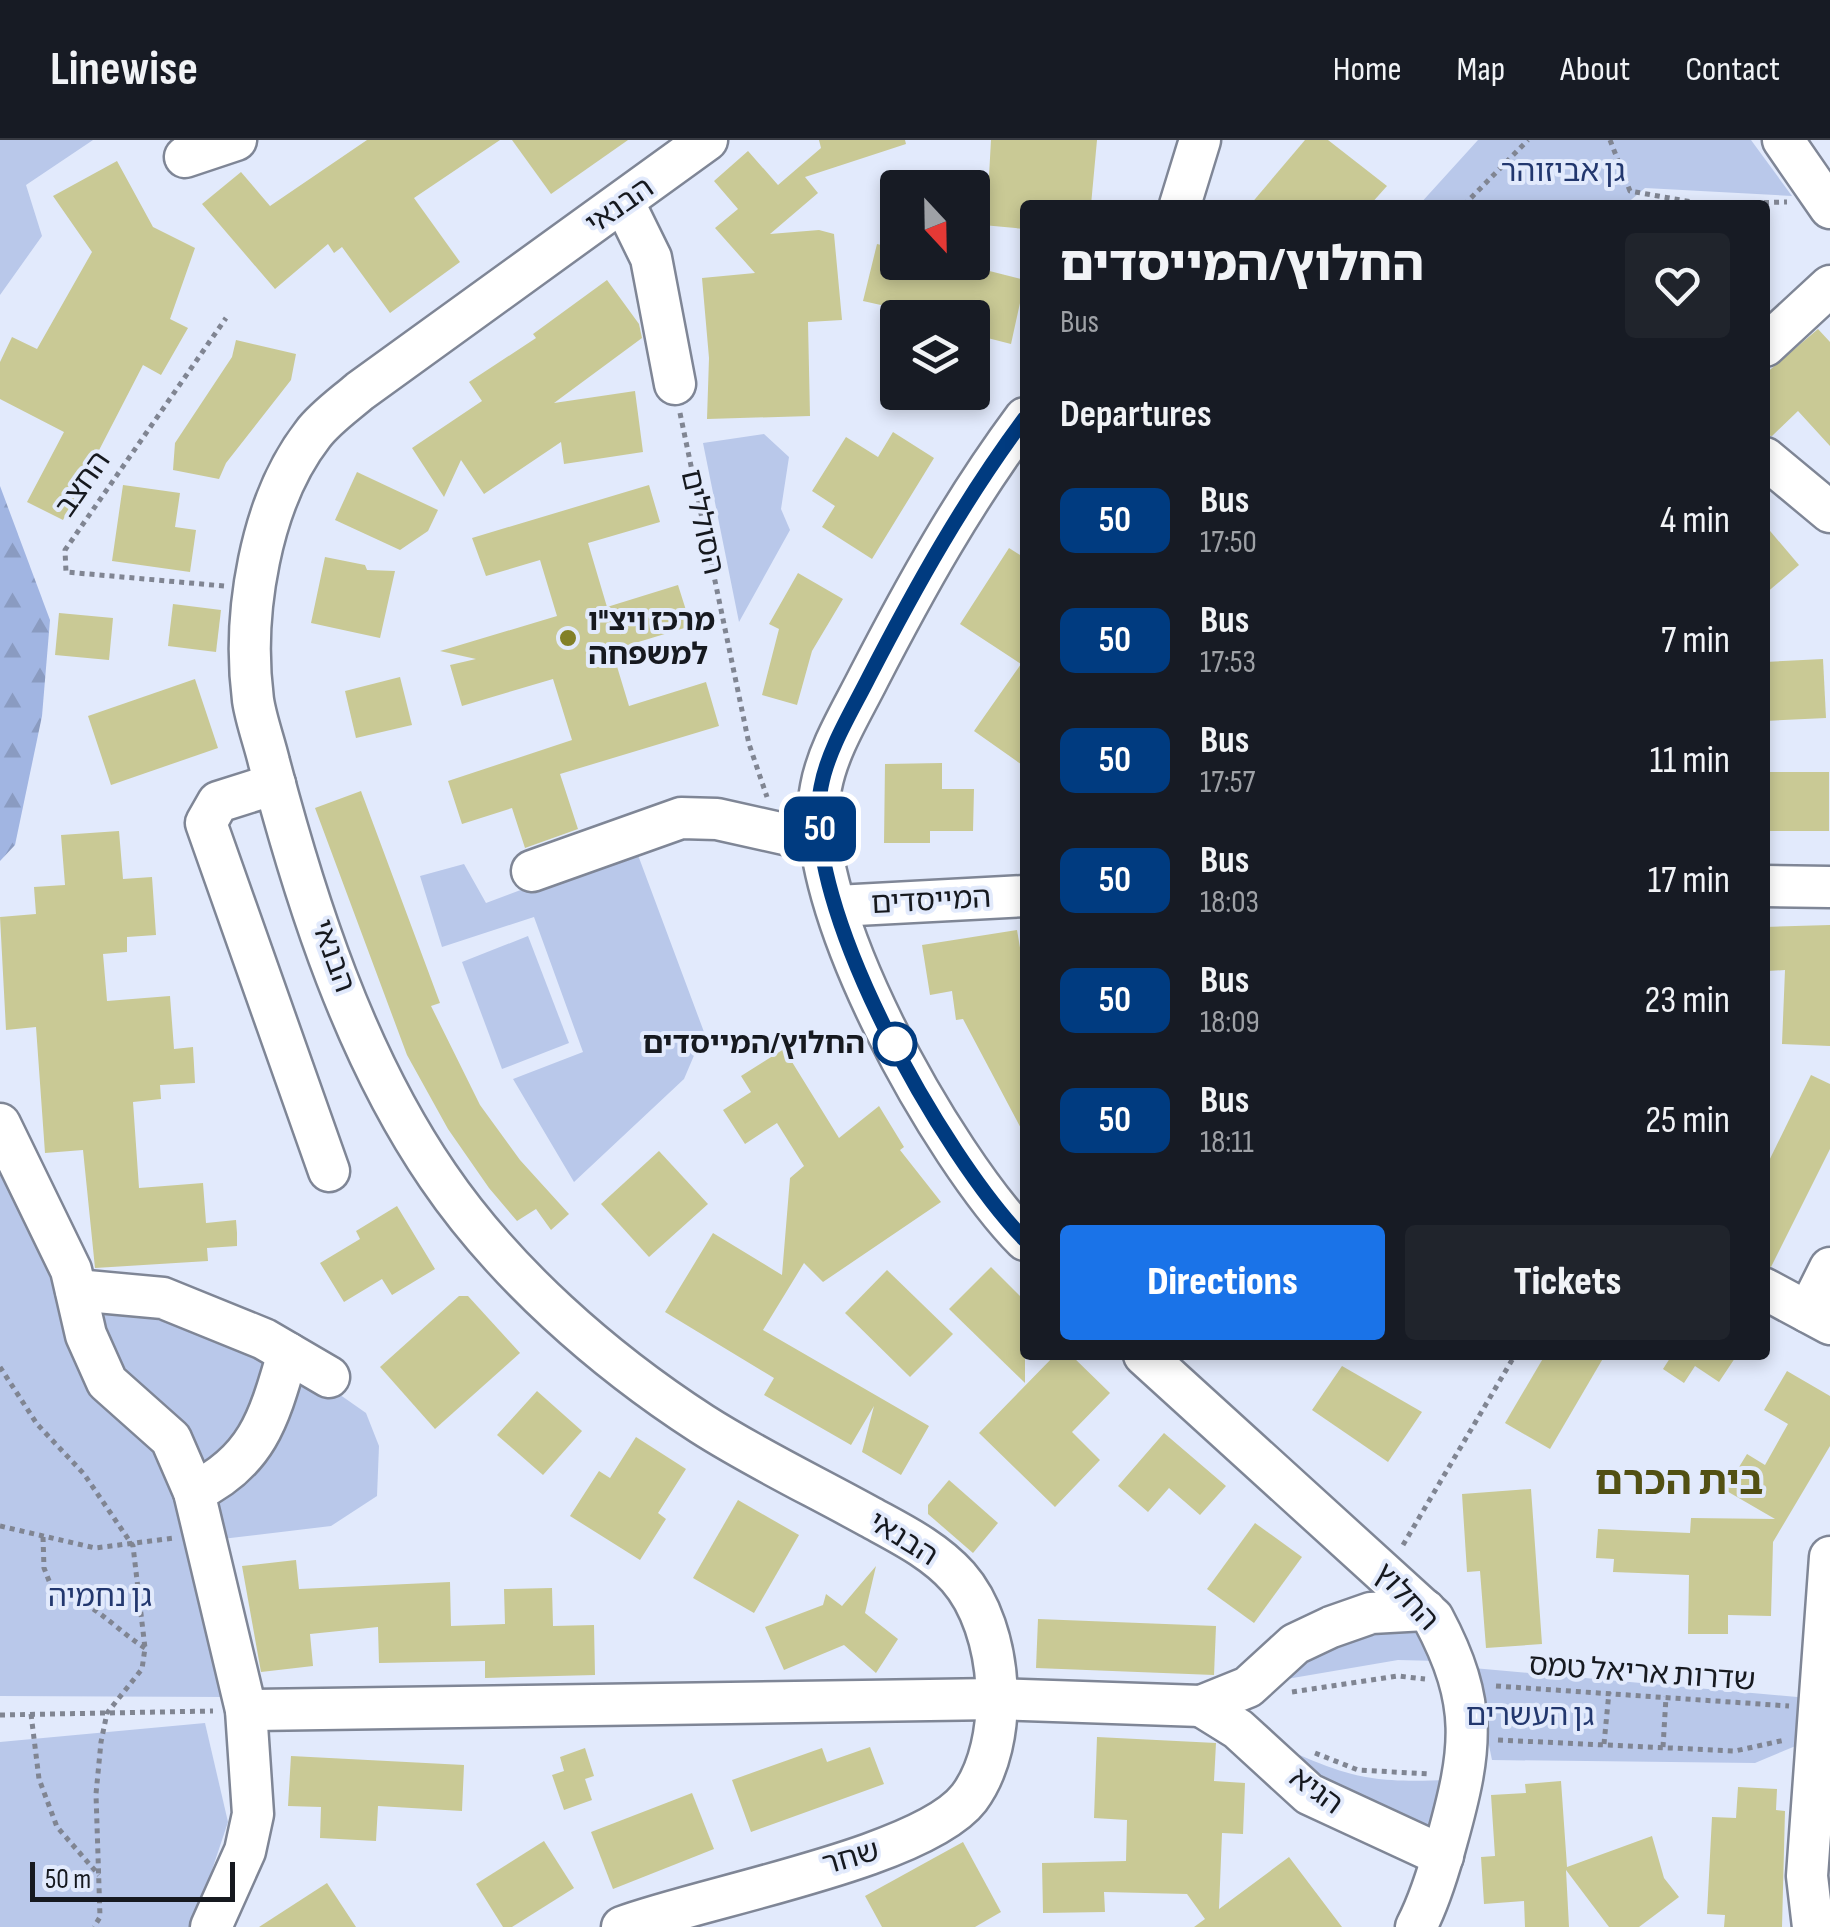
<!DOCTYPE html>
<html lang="en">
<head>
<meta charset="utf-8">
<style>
  :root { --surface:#171b24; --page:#20242c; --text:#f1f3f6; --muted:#9ea1a6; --line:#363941; --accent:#1a73e8 }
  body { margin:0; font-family:"Sofia Sans Condensed","Noto Sans Hebrew",sans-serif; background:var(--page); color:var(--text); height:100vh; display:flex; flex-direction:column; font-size:38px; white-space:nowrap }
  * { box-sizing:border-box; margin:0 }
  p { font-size:32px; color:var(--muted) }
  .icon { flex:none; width:55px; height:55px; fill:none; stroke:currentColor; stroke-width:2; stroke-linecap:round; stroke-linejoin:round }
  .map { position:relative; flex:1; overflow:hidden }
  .panel { position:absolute; left:1020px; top:60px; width:750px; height:1160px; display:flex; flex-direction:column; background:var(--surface); border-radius:10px; box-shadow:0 5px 15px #0003 }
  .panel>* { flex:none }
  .badge { padding:0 20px; border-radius:15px; font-size:35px; line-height:65px }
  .needle { width:65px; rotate:158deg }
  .controls { position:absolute; left:880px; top:30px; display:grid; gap:20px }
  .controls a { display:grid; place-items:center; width:110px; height:110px; border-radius:10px; background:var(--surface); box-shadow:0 5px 15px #0003; font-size:50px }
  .scale { position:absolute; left:30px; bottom:25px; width:205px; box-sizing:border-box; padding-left:10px; border:5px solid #16191f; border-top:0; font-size:28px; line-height:35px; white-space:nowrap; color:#16191f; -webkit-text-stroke:8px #e2eafc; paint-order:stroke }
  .map>.badge { position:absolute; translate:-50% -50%; box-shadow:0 0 0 5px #fff }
  h2 { padding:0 40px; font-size:38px; line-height:90px }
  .round { display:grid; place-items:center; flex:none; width:105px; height:105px; border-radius:10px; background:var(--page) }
  .overview { display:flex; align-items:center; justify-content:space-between; height:170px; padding:0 40px }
  h1 { font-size:48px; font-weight:800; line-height:75px }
  .action { display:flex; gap:20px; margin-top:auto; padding:20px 40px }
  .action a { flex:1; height:115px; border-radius:10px; background:var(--accent); color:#fff; font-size:40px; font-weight:800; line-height:115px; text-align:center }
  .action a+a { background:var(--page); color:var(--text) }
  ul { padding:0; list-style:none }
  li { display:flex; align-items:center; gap:30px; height:120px; padding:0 40px }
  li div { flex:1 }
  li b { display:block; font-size:38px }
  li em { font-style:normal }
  li .badge { min-width:110px; font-weight:700; text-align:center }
  header { display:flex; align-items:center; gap:60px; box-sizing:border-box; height:140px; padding:0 50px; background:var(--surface); border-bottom:2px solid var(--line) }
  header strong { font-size:48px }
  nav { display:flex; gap:55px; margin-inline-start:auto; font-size:35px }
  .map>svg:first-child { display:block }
  .green { fill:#b9c8ea }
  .forest { fill:url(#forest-firs) }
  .building { fill:#c9c995 }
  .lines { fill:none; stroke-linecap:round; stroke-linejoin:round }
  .minor-casing { stroke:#7f8696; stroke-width:45 }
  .path { stroke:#808592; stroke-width:5; stroke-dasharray:5 5; stroke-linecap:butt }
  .minor { stroke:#fff; stroke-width:40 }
  .line-casing { stroke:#fff; stroke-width:22 }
  .line { stroke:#003b80; stroke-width:15 }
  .poi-dot { fill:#828028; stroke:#e2eafc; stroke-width:4 }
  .stop-dot { fill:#fff; stroke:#003b80; stroke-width:5 }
  .labels { text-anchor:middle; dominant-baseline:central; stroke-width:8; stroke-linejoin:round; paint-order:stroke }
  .park-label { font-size:30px; fill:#22376e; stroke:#e2eafc }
  .street-label { font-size:30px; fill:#16191f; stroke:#e2eafc }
  .poi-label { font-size:30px; font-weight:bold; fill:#16191f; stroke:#e2eafc; text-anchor:start }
  .stop-label { font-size:30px; font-weight:bold; fill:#16191f; stroke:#e2eafc; text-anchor:end }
  .district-label { font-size:40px; font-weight:bold; fill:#525013; stroke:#e2eafc }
</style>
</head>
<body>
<header>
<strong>Linewise</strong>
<nav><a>Home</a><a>Map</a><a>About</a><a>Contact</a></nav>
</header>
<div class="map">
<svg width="1830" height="1787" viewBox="0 0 1830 1787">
  <defs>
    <pattern id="forest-firs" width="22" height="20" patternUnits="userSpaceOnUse" patternTransform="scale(2.5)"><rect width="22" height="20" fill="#a1b5e2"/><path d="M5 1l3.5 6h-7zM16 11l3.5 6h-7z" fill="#8a9bc1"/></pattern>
  </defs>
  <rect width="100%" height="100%" fill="#e2eafc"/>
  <!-- green -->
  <g class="green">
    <path d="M0,0h93l-67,45 16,51 -42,59z"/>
    <path d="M1478,0h273l41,56 -147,-8 -20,17h-206z"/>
    <path d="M764,294l25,23 -8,52 9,21 -51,92 -36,-179z"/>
    <path d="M635,707l69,185 -20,47 -110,103 -61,-103 70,-27 -49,-135 -92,30 -22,-71 44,-12 22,39z"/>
    <path d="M528,796l41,107 -67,26 -40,-107z"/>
    <path d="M0,999l129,274 48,70 49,214 -226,-1z"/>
    <path d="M103,1166l39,2 164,63 60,42 13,33 -2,50 -46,30 -109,13 -128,-205z"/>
    <path d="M1420,1485l19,36 -41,-1 -123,21 67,-50z"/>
    <path d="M1473,1528l357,32 -32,45 -43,18 -263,-3z"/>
    <path d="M205,1583l23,99 -35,105h-193v-185z"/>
    <path d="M1279,1606c72,32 90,37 170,34l-20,57 -77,-32z"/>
  </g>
  <!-- forest -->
  <path class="forest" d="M0,346l50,134 -8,96 -27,129 -15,16z"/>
  <!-- building -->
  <g class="building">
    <path d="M367,0h133l-86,58 46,64 -70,51 -48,-66 -8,6 -6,-9 -53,45 -73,-85 39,-32 29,34z"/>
    <path d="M512,0h116l-77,54z"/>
    <path d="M819,0h86l1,4 -101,33 13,16 -48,41 49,-4 15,4 8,86 -34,2 2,94 -103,3 2,-61 -7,-80 53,-5 -40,-45 23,-19 -24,-28 34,-30 30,34 43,-37z"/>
    <path d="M991,0h106l-6,65h-66v24l-53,-5v-31l16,1z"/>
    <path d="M1305,0h23l59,46 -17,19h-120z"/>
    <path d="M117,21l36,66 42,21 -25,71 18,9 -27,47 -18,-10 -80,155 -36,-18 37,-70 -64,-33v-37l12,-25 25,12 55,-97 -39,-56z"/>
    <path d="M877,104l21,5v13h56l71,18 -14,64 -39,-10v-16h-70l1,-8 -40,-9z"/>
    <path d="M607,140l32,44 3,14 -88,65 81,-12 8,61 -79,12 -3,-22 -77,52 -23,-34 -17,37 -32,-49 70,-47 -13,-19 67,-44 -3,-4z"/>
    <path d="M1818,189l12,13v104l-32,-35 -26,25 -7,-1v-61z"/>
    <path d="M236,200l60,14 -5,26 -65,83 -7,16 -46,-9 2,-27 57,-86z"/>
    <path d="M893,292l41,26 -62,101 -50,-32 13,-21 -23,-15 34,-54 32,20z"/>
    <path d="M357,332l81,38 -10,21 -28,19 -65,-30z"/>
    <path d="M123,345l57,8 -5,34 21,3 -6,42 -78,-11z"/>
    <path d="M649,345l11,37 -72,21 19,64 71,-22 13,41 -79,24 17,56 77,-24 13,44 -159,48 18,55 -53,19 -13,-40 -50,16 -14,-43 124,-41 -19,-61 -91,27 -12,-41 26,-6 -36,-8 117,-35 -17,-56 -54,16 -14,-38z"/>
    <path d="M1765,385l34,40 -34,29z"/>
    <path d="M1009,408l16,10v209l-51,-36 47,-67 -61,-40z"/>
    <path d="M325,417l40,8 2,5 28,1 -15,67 -69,-15z"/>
    <path d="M798,433l45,26 -31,52 -15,54 -35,-10 17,-66 -10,-5z"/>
    <path d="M173,464l48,6 -5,42 -48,-6z"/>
    <path d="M59,473l54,5 -4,42 -54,-5z"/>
    <path d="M1823,519l3,59 -61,3v-59z"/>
    <path d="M400,537l12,48 -56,13 -11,-47z"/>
    <path d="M195,539l23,69 -107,37 -23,-69z"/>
    <path d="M942,623v26h32l-1,42h-43v12h-46l1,-79z"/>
    <rect x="1765" y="632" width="64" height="59"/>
    <path d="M361,651l79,212 -9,3 49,99 40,55 49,54 -18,16 -15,-21 -19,12 -28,-33 -41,-59 -41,-74 -92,-247z"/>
    <path d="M119,691l4,48 29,-2 4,58 -29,2v15l-24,2 4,47 63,-5 4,53 19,-2 2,36 -35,2 1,14 -28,3 6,86 64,-5 3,40 30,-3 1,13v13l-30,2 1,13 -113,7 -12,-118 -38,3 -9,-126 -30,3 -6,-113 36,-3 -2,-27 31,-2 -4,-50z"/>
    <path d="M1830,785v121l-48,-2 3,-74 -18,1 -2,-44z"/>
    <path d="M1017,790l8,47v159l-62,-117 -7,1 -4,-29 -22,4 -8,-50z"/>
    <path d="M784,909l55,89 40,-32 25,41 -4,3 41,52 -118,80 -19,-19 -41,67 166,96 -28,49 -39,-23 12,-46 -23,39 -87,-50 10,-17 -109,-66 48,-79 69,42 8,-97 14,-12 -27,-43 -32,21 -22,-34 28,-18 -10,-16z"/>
    <path d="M1811,935l19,9v65l-59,118 -6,-2v-96z"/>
    <path d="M659,1011l49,53 -59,53 -48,-53z"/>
    <path d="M397,1066l38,63 -43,26 -10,-16 -38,23 -24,-39 40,-24 -4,-8z"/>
    <path d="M991,1127l34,34v82l-76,-74z"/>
    <path d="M887,1130l66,64 -43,43 -65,-64z"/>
    <path d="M459,1156h9l52,57 -85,76 -55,-62z"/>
    <path d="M1055,1215h16l39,38 -38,39 28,28 -45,47 -76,-74z"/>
    <path d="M1545,1215h60l-55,94 -45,-26z"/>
    <path d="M1672,1215h65l-18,27 -24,-16 -11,17 -21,-14z"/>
    <path d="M1342,1226l80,46 -34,50 -76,-52z"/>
    <path d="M1787,1231l43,25v50l-57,96 -2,74 -43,-1v19h-40l1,-59 -76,-3 1,-13 -18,-1 2,-29 92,4 1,-15 84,1 -50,-29 22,-36 18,11 23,-41 -24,-14z"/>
    <path d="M537,1251l45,40 -39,44 -46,-40z"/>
    <path d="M1164,1293l62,53 -26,29 -31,-27 -21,24 -30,-26z"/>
    <path d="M636,1297l50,32 -28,44 8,6 -26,41 -70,-44 29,-45 11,7z"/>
    <path d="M949,1340l49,43 -25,30 -45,-39v-9z"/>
    <path d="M1531,1349l11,155 -56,4 -6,-77 -13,1 -5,-78z"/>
    <path d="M738,1360l61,35 -45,78 -61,-35z"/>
    <path d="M1255,1383l47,34 -48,66 -47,-34z"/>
    <path d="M296,1420l3,29 151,-7 1,44 54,-2 -1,-35 48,-1 1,38 41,-1 1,50 -110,3v-17l-106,2 -1,-36 -68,7 3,32 -52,6 -19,-106z"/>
    <path d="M876,1426l-11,47 33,26 -22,34 -32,-28 -60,25 -19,-43 58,-22 3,-11 16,12z"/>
    <path d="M1038,1479l178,7 -2,49 -178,-7z"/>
    <path d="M1097,1597l119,6 -2,38 31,2 -2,51 -21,-1 -3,76 70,-52 53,70h-148l11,-8 -18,-25 -83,-2 1,20 -62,1 -1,-50 84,-2 1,-41 -33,-2z"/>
    <path d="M870,1607l14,37 -133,48 -19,-52 90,-32 5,14z"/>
    <path d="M585,1608l9,28 -9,3 7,21 -28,10 -12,-35 12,-4 -4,-14z"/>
    <path d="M291,1616l173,9 -2,46 -84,-5 -2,35 -56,-3 1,-31 -33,-1z"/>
    <path d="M1561,1641l6,86 85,-31 12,42 15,19 -40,30h-30l-43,-57 3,57h-44l-1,-26 -40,3 -3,-47 14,-1 -4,-61 35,-2 -1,-9z"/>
    <path d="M1738,1647l39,2 -1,21 9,1 -3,116h-58l1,-12 -18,-1 5,-97 24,1z"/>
    <path d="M692,1653l22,56 -101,40 -22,-57z"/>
    <path d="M544,1701l30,47 -62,39h-9l-27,-43z"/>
    <path d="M963,1702l38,70 -26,15h-93l-17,-31z"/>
    <path d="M327,1743l29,44h-97z"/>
  </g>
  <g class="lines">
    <!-- minor casing -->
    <g class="minor-casing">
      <g id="minor">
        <path d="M1783,0l47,68"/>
        <path d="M185,17l51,-17"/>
        <path d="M624,63l27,55 24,126"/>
        <path d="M1180,65l20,-65"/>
        <path d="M1765,206l65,-60"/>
        <path d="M1025,278c-61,82 -109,168 -156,259 -17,34 -41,72 -48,110 -23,116 124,372 204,453"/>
        <path d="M1765,318l65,54"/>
        <path d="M275,644l-57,18 -12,21 123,348"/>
        <path d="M532,731l149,-53 36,1 103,23"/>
        <path d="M1765,746l65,1"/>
        <path d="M837,766l188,-10"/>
        <path d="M0,984l71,146 15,65 21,47 64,57 23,53 52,218 7,104 -8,37 -34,76"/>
        <path d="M1765,1149l65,35"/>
        <path d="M76,1150l87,8 101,41 65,38"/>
        <path d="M1808,1172l22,-44"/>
        <path d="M1144,1215l289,263c46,86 39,132 14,222 -8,30 -17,60 -31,87"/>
        <path d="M194,1352c64,-31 75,-74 94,-139"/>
        <path d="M1425,1470l-54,3 -40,14 -36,17 -47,43 -47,19 37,23 71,65 134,62"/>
        <path d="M246,1570l750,-11 205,7"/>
        <path d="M622,1787c80,-30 301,-69 347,-129 42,-56 35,-169 -11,-221 -24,-27 -57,-43 -88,-60 -56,-31 -115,-59 -168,-93 -99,-64 -198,-151 -264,-248 -83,-121 -132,-273 -169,-414 -5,-21 -13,-42 -16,-62 -11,-85 7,-198 60,-266 12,-16 32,-30 47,-43l347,-251"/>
        <path d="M1813,1787l-6,-51 23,-319"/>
      </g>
    </g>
    <!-- path -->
    <g class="path">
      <path d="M1610,0l20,51 73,13 84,-2"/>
      <path d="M1464,65l64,-65"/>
      <path d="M680,273l69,331 18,53"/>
      <path d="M224,446l-158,-14 -1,-22 161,-232"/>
      <path d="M0,1227l37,57 47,50 49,72 12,102 -3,21 -35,44 -6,29 -5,52 4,123 -6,10"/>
      <path d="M0,1386l95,22 79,-10"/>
      <path d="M43,1397l1,31 9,23c39,8 59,36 92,57"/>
      <path d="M1403,1405l112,-190"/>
      <path d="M1496,1546l293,20"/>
      <path d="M1292,1552l106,-16 27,3"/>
      <path d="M31,1574l8,65 18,48 42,48"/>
      <path d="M0,1575l213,-4"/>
      <path d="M1498,1600l237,11 50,-11"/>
      <path d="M1604,1604l5,-52"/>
      <path d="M1663,1607l3,-50"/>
      <path d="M1315,1613l43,17 72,4"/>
    </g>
    <!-- minor -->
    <use href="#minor" class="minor"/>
  </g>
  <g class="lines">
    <!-- line casing -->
    <g class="line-casing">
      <path id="line" d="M1025,278c-61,82 -109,168 -156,259 -17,34 -41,72 -48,110 -23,116 124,372 204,453"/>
    </g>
    <!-- line -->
    <use href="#line" class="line"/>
  </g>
  <!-- markers -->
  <circle class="poi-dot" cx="568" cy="498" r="10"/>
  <circle class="stop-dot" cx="895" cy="904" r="20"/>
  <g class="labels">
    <!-- park labels -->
    <g class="park-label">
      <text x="1563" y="32">גן אביזוהר</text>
      <text x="100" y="1457">גן נחמיה</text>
      <text x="1530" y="1576">גן העשרים</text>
    </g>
    <!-- street labels -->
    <g class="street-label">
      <text transform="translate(620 66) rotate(-35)">הבנאי</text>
      <text transform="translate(83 344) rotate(-55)">החצב</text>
      <text transform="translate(702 382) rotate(77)">הסוללים</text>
      <text transform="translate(931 761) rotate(-3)">המייסדים</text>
      <text transform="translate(333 816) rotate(70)">הבנאי</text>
      <text transform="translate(903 1399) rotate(32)">הבנאי</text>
      <text transform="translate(1406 1457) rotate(47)">החלוץ</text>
      <text transform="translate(1642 1533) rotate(4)">שדרות אריאל טמס</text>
      <text transform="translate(1316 1651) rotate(36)">הגיא</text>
      <text transform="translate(851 1718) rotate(-16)">שחר</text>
    </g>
    <!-- poi labels -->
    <g class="poi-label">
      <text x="588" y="481">מרכז ויצ"ו<tspan x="588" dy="34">למשפחה</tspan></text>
    </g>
    <!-- stop labels -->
    <g class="stop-label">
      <text x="865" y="904">החלוץ/המייסדים</text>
    </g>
    <!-- district labels -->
    <g class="district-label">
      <text x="1679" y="1342">בית הכרם</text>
    </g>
  </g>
</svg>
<div class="controls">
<a><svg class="needle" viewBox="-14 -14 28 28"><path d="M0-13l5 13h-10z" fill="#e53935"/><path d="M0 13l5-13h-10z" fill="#9ea1a6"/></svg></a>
<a><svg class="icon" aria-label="layers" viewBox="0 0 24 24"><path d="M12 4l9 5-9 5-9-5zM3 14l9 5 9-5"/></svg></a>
</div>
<div class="scale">50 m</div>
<b class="badge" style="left:820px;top:689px;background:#003b80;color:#fff">50</b>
<section class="panel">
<div class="overview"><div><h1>החלוץ/המייסדים</h1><p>Bus</p></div><a class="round"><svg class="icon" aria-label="heart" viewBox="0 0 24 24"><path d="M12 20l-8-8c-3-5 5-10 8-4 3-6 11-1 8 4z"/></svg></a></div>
<h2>Departures</h2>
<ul>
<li><span class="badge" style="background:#003b80;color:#fff">50</span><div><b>Bus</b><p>17:50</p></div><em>4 min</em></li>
<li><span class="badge" style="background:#003b80;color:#fff">50</span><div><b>Bus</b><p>17:53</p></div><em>7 min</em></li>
<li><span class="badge" style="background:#003b80;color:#fff">50</span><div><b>Bus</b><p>17:57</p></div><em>11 min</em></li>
<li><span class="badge" style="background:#003b80;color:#fff">50</span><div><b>Bus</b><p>18:03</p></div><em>17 min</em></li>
<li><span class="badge" style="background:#003b80;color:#fff">50</span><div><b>Bus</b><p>18:09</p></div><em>23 min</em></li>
<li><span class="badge" style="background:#003b80;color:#fff">50</span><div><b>Bus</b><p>18:11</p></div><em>25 min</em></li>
</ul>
<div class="action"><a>Directions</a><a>Tickets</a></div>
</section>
</div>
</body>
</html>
